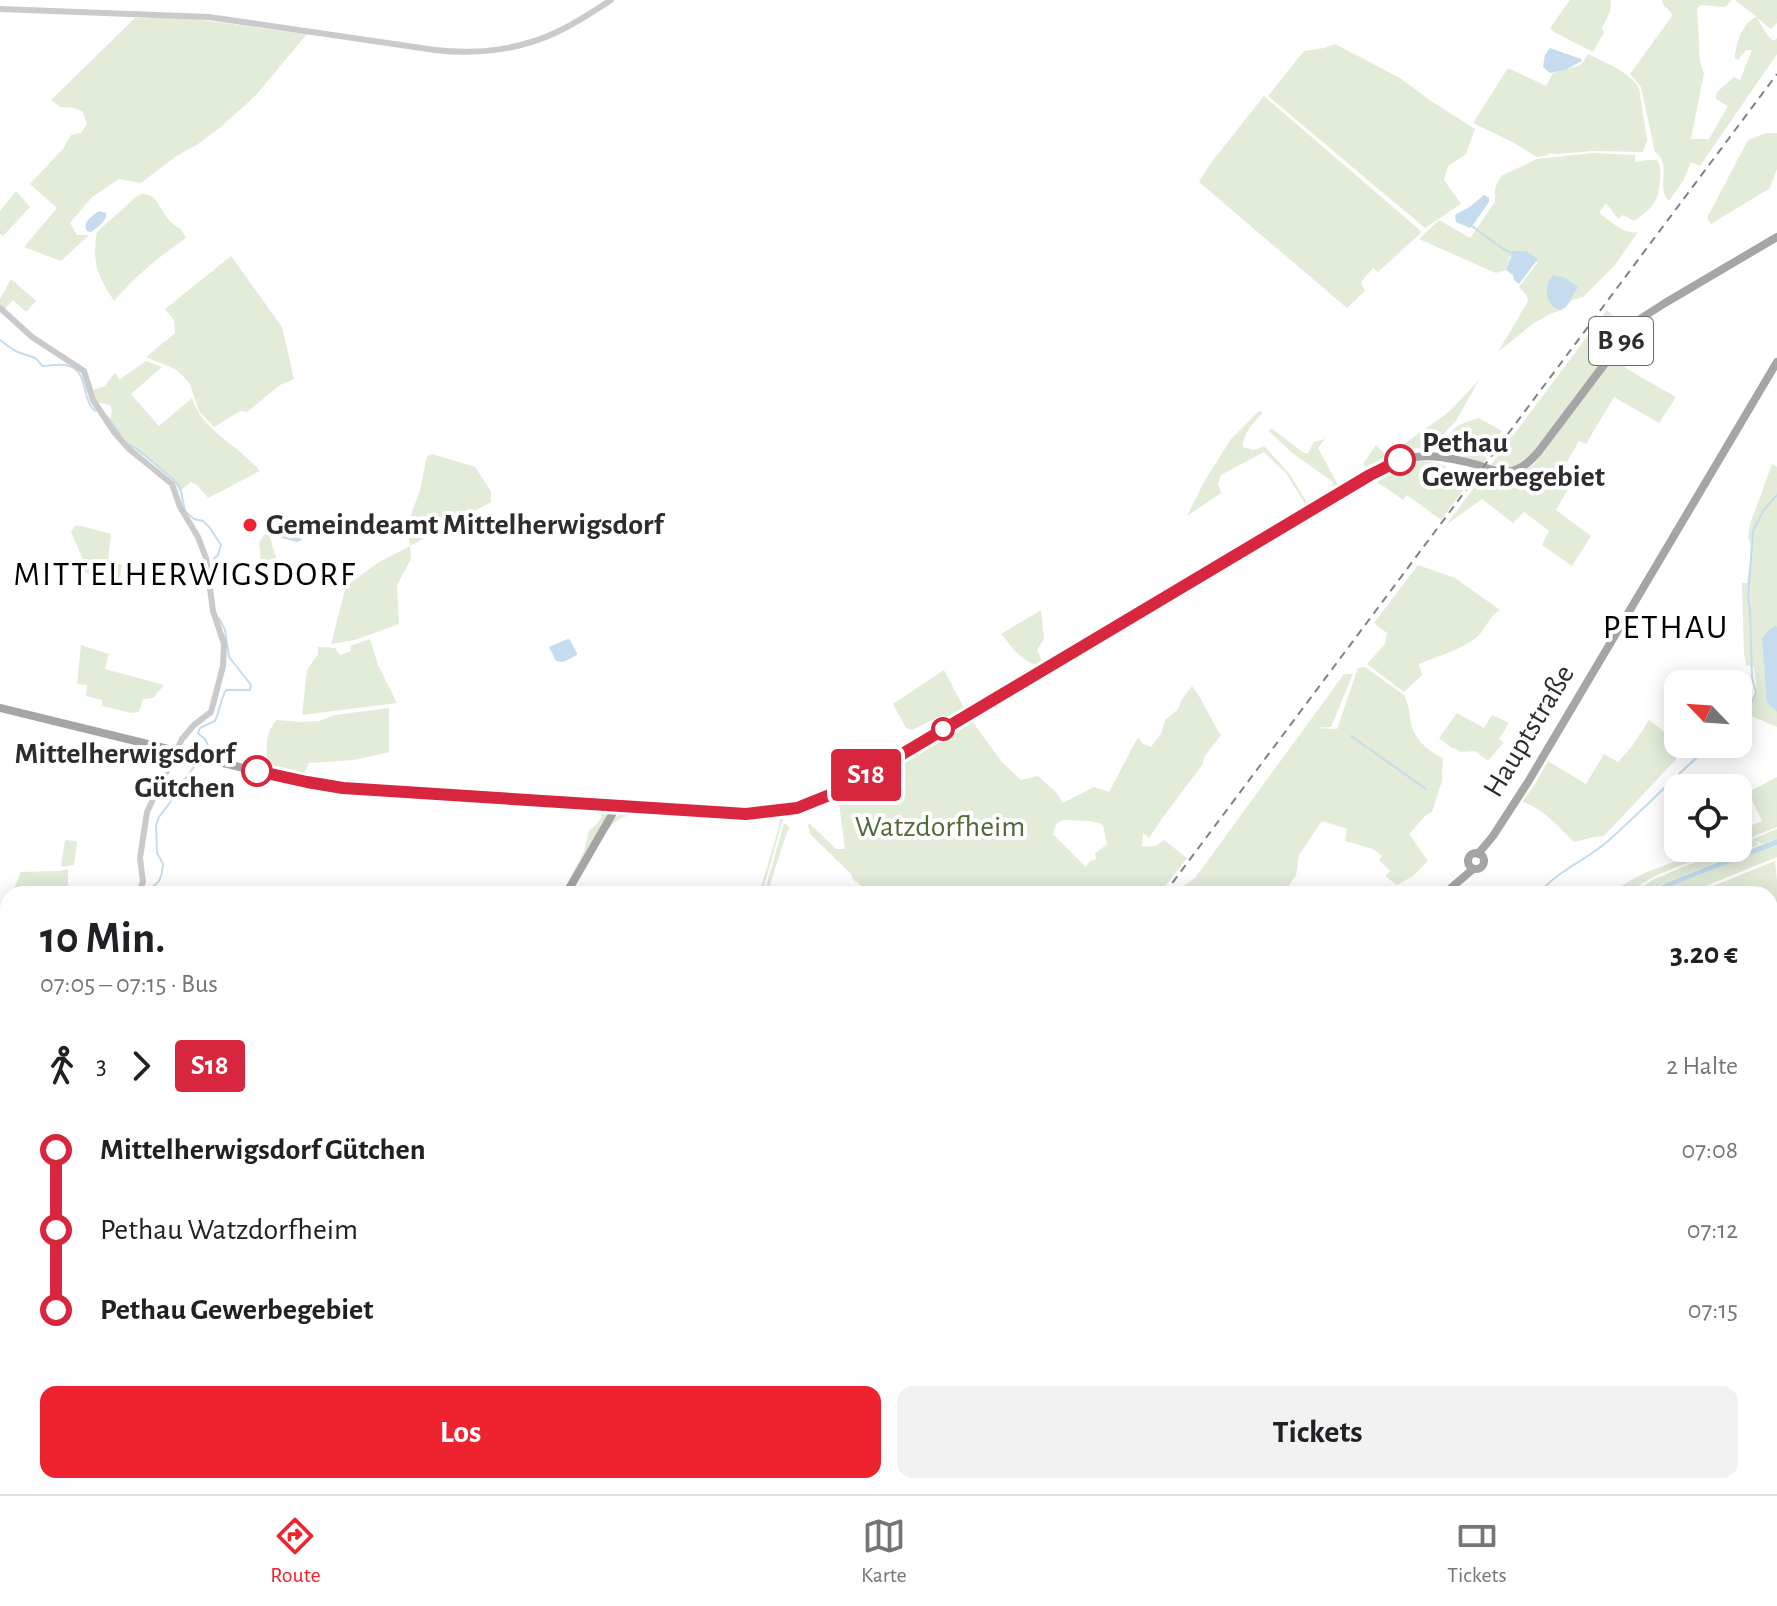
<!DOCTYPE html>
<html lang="de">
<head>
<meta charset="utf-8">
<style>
  :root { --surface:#fff; --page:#f2f2f2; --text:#202124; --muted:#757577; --line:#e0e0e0; --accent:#ef2330 }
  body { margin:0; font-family:"Alegreya Sans",sans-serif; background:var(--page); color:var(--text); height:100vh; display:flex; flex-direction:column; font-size:30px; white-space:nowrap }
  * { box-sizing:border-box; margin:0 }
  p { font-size:26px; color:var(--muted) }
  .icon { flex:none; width:44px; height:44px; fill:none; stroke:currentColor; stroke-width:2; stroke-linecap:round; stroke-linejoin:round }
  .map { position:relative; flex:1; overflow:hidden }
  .details { position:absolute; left:0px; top:886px; width:1778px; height:608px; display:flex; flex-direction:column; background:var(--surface); border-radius:24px 24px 0 0; box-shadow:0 4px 20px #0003 }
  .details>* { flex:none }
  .badge { padding:0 16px; border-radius:6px; font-size:28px; line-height:52px }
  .needle { width:52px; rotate:295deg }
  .fabs { position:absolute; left:1664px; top:670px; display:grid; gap:16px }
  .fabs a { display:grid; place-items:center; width:88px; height:88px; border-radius:16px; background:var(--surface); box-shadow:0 4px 20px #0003; font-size:40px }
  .map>.badge { position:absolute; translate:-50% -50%; box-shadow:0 0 0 4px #fff }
  .legs { display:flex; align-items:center; gap:12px; height:88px; padding:0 40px; font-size:26px }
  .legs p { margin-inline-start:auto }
  .overview { display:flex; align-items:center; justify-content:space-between; height:136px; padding:0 40px }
  h1 { font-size:44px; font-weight:600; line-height:60px }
  .primary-button { display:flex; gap:16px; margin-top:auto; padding:16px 40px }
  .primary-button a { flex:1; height:92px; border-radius:16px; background:var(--accent); color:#fff; font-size:32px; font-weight:600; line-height:92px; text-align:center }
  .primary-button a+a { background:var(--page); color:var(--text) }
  ul { padding:0 40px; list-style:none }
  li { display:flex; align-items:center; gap:28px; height:80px; font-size:30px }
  li i { display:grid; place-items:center; width:12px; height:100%; margin:0 10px; background:currentColor }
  li i::after { content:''; width:20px; height:20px; margin:-10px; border:6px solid; border-radius:50%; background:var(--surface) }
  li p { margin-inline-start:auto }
  li:first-child i { background:linear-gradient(#0000 50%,currentColor 0) }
  li:last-child i { background:linear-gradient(currentColor 50%,#0000 0) }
  .menu { display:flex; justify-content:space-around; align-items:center; height:112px; border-top:2px solid var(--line); background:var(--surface); font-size:22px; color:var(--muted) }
  .menu a { display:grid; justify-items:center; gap:4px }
  .menu .current { color:var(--accent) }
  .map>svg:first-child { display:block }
  .green { fill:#e3ecd9; fill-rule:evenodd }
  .water { fill:#c4dced }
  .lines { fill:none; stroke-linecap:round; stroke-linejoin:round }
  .stream { stroke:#c4dced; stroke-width:2 }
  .river { stroke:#c4dced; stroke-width:8 }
  .minor { stroke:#cacaca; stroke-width:6 }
  .major { stroke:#a5a5a5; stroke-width:8 }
  .rail { stroke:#828282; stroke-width:2; stroke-dasharray:8 6; stroke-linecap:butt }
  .major-bridge { stroke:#a5a5a5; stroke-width:8 }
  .line-1-casing { stroke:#fff; stroke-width:18 }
  .line-1 { stroke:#d7263d; stroke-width:12 }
  .stop-1-dot { fill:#fff; stroke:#d7263d; stroke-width:4 }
  .poi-dot { fill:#ef2330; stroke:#fff; stroke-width:3 }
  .labels { text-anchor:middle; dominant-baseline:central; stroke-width:8; stroke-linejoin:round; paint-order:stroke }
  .shield { fill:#fff; stroke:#6c6c6c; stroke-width:2 }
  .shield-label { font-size:28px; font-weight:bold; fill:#2d2d2d }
  .stop-label { font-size:30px; font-weight:bold; fill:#2d2d2d; stroke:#fff; text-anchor:start }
  .poi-label { font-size:30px; font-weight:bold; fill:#2d2d2d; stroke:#fff; text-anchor:start }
  .street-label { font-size:30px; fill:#2d2d2d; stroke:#fff }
  .park-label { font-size:30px; fill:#4f6b38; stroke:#fff }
  .quarter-label { font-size:34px; letter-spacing:2px; fill:#000; stroke:#fff }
</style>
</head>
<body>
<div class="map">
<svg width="1777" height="1494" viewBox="0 0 1777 1494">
  <rect width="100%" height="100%" fill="#fff"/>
  <!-- green -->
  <g class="green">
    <path d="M1570,0h41l-1,12 -8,16 2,5 -11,19 -39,-20 -4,-4z"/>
    <path d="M1662,0h70l-7,7 -24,-2 -4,4 3,53 4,11 -13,66h18l19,-33 -12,-7 1,-7 17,-15 6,3 12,-30h-6l-8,10 -3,-2c1,-16 7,-35 22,-41l-22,-17h42v23l-6,6 -14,-11 11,18 6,5 3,-3v16l-77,112 -9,-4 -8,19 -14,20c-14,-14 4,-37 -14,-49l-14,-65 -11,-13 42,-58 -1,-4 -8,-7z"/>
    <path d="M135,18h52l120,16 -51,61 -34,31 -24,18 -23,13 -34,26 -22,-4 -27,18 -22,26 7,12h12l-28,26 -37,-14 33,-39 -27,-24 33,-35 8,-14 10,-2 6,-9 -4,-12 -9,-4 -14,-1 -9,-7z"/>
    <path d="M1335,44l65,34 31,23 44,28 -9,25 -18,12 -4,14 17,24 -36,24 -157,-132 36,-45 20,-3z"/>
    <path d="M1588,54c17,9 41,17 51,34l8,52 -4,12 -50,-1 -37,3 -7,-1 -1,2 -11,2 -23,-14 -41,-20 35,-55 38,18 7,-13 28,-8z"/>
    <path d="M1264,96l158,136 -44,40 -5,-4 -12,14 4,9 -18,17 -148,-126 11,-18z"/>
    <path d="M1766,133h11v36l-7,19 -59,36 -4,-6 41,-78z"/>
    <path d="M1593,153l42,2v7l12,-2h10c4,7 3,11 3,19 -1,24 -8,29 -26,42l-11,-6 -5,4 -12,-16 -7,10c12,8 24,22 39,19l-23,33 -32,32 -11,3 -10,10 -12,4 -16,9 -36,29 30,-51 -1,-5 -8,-9 19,-25 -28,-6 -4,14 -10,3 -77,-34 20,-19 31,18 25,-36v-14l6,-12 36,-17z"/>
    <path d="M16,191l14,16 -27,29 -3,-2v-23z"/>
    <path d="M142,194c20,0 17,25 39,35l5,9c-26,18 -52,39 -72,63 -16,-26 -21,-33 -18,-65l1,-4 40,-36z"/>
    <path d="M231,256l51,71 12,52 -14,6 -33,27 -7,-1 -26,16 -15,-16 -9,-27 -8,-9 -7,-6 -29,-12 29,-24 -1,-13 -9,-11z"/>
    <path d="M11,279l25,22 -10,11 -13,-12 -8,9 -5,-3v-7z"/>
    <path d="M1607,310l21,19 -102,132 -14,7 -21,-3z"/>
    <path d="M1616,355l11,14 49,28 -17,26 -45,-26 -28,47 -7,-3 -16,28 12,8 -19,33 35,26 -19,30 -30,-21 7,-14 -25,-19 -11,11 -31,-24 -35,25 38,-51c20,6 34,4 49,-9z"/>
    <path d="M146,361l16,6 -31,27 28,32 33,-28c11,34 47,47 68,73l-52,27 -11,-13 -6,-3 -12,10c-6,-22 -31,-31 -48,-45 -8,-7 -15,-16 -21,-25l2,-11 -2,-6 -13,-3 -4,-12 12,-4 7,-10 4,-3 3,7z"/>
    <path d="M1479,380l-23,41 -9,9 -11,20c-33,-6 -40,3 -67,20l-6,-6 13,-19 11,11 63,-45z"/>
    <path d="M1259,411l4,1c-9,10 -20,21 -20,35l11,3 10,-4 25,27 19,31 22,-12 2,-3 1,-7 -42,-30 -22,-21 2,-3 33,25h4l6,-11 11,-3 -7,9 20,37 -3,6 -30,18 -2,-3 2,-2 -19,-31 -22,-21 -43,23 -3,9 3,9 -34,23 18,-36 26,-41z"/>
    <path d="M1479,418l23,13 -13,16 -4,9 2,3 -3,4 -32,-10c-9,-25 7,-29 27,-35z"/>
    <path d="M432,454l43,13 16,24v11l-81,44 1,13 -14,26 2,39 -44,16 -24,4 15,-58 33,-24 31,-16 -3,-20 13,-36 7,-34z"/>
    <path d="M1418,461l16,1 12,4 -5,15 7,5 6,-6 6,2 9,-13 7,4 -35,47 -34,-25 -4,5 -18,-13 -8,-4c11,-13 24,-18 41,-22z"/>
    <path d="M1772,464l5,3v260l-30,-13 10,-21 -3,-26 -8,-2 -2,-12 -2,-70h5l5,-36 -4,-9 2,-14z"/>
    <path d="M75,526h6l30,8 -3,26 14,5 -3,15 -34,-7 -2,-14 -12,-27z"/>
    <path d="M269,533l7,25 -15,4 -2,-20 6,-8z"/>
    <path d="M1418,565l37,13 45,32c-11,7 -13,16 -21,25 -13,13 -43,22 -60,29l3,11 -18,17 -37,-28 18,-20 2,-11 -13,-10z"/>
    <path d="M1041,610l3,29 -7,11 7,15c-19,2 -32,-18 -43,-31z"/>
    <path d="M370,639l8,26 19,38 -95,12 5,-45 11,-16v-7l17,1 5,7 11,-4 -1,-5z"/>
    <path d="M81,645l28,9 -4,15 59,16 -11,13 -10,1 -4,13 -7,1 -30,-7v-6l-16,-4 1,-11 -10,-1z"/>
    <path d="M1365,667l39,28c6,10 5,21 8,31 3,14 19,27 31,32l-1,23 -10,31 -6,3 -17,19 19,27 -15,15 -16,9 -12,-9 5,-5 -11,-11 3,-4 -9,-7 -28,-8 2,-12 -25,-8 -23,34 -3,21 -14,18h-110l23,-16 149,-204h9l-22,53 -17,1 23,1 21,-61z"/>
    <path d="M944,670l21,40 -17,10 -5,-5 -31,15 -6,-2 -13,-24z"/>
    <path d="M1192,686c12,15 18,33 29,49l-17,22 -1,7 -40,53 -14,21 -6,-5 -1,14 14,-1 8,-6 23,18 -28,36h-288l-18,-15 -2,-5 -41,-40 -2,-8 1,-3 27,26h9l-6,-46 -3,-6 136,-76 29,40 20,19 17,-4 18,16 7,11 31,-16 15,5 29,-55 4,6 9,4 10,-13 4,-14 13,-11 4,-10zM1063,820c14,1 27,-1 40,5l4,19 -12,10 1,5 -6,2 -4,6 -33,-33 3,-10z"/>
    <path d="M389,708v44l-35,8 -45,3 -7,14 -34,-8c-1,-18 -5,-35 9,-49l25,2 17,-1 16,-6z"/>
    <path d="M1457,713l27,15 8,-13 17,8 -10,16 5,3 -16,19 -13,-10 -14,1 -12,-6 -10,-8z"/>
    <path d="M1649,720l26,20 5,15 -76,81 -10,1 -20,5c-15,-14 -32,-35 -52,-40l12,-16 14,-25 38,23 18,-30 14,8 14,-16z"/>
    <path d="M271,777l334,31 4,3 -1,3 -46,80 22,-43 5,-21 7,-5 6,-9 -5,-6 -270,-18 -49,-11 -7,2 -3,-4z"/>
    <path d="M1777,777v50l-39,16v-12l24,-10 -14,-29z"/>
    <path d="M624,810l157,4 2,5 -21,75h-3l20,-67 1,-9h-42l-96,-5 -19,4 -8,5 -9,10 -35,62h-2l39,-70z"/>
    <path d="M784,823l6,5 -3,4 -20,62h-3z"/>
    <path d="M1777,829v10l-15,5 -6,-3 3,4 -99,40 -14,9h-14l22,-15 76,-31h8v-3z"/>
    <path d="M65,840l12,1 -3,24 -13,2z"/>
    <path d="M1777,845v12l-91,37h-31l28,-13z"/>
    <path d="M1699,848h26l-68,27 -33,19h-13c23,-20 52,-28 81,-38l3,-5z"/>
    <path d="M1775,861l2,19v64l-7,1v-51h-77z"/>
    <path d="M68,869v19l21,3 -1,3h-76l9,-22 38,-1z"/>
    <path d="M8,903v53h-8v-37z"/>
    <path d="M1777,991v459l-7,-6v-452z"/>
    <path d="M0,997l8,1v74l-8,-17z"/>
    <path d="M8,1136v63l-8,1v-62z"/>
    <path d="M8,1290v123l-8,-2v-118z"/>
    <path d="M0,1430l8,2v54h101l-4,8h-105z"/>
    <path d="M1770,1452l7,6v36h-141l-3,-8h137z"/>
    <path d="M153,1486h49l4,8h-71l2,-5 13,5z"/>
    <path d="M208,1486h118l5,8h-119z"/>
    <path d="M373,1486h175l-1,8h-171z"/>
    <path d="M556,1486h573l13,8h-435l-20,-4v4h-132z"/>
    <path d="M1231,1486h61l3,8h-67z"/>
    <path d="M1457,1486h30l5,8h-33z"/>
  </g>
  <!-- water -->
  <g class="water">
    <path d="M1550,48l31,11 1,2 -17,9 -15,3 -7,-6 2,-12z"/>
    <path d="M1484,195l5,3v4l-17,24 -2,2 -14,-6 -1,-7 16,-9z"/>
    <path d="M99,211l7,2c1,8 -9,15 -15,19l-4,-1c-5,-9 5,-15 12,-20z"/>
    <path d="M1513,251h13l12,8 -19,25 -5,-4 -1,-5 -7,-5z"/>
    <path d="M1553,275l12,3 13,9 -12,20 -5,3 -7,-2c-9,-9 -10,-23 -1,-33z"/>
    <path d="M292,519l10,21 -5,2 -19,-5 1,-10z"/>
    <path d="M1775,626l2,1v85l-10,-10 -5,-64 8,-9z"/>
    <path d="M568,639l2,1 7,13v2l-14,7 -7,-1 -7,-14z"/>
    <path d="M1777,839v6l-94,36 -28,13h-9l22,-12z"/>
  </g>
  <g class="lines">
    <!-- stream -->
    <g class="stream">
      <path d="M1472,226l31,23 9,4"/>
      <path d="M0,340c6,4 12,10 18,12 13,6 15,1 24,14 8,0 19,-3 27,0 20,6 12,33 26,45"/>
      <path d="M107,416l13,18"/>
      <path d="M129,445l7,3 38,32 6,7 5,24 9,8 9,2 7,7 11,17 -3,10 -4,4"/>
      <path d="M1738,719l14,-17 4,-9 -4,-16 -2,-67 -2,-12 5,-67 10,-20 14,-16"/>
      <path d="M1351,736l75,53"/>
      <path d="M201,756l7,-11 -3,-6 -7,-6 2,-5 15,-7c5,-10 5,-21 11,-31h24l1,-5 -22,-28 -4,-27 -6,-12"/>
      <path d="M149,894v-4l10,-9 3,-8 1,-9 -6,-11 -1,-28 3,-8 16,-21 2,-7 6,-9 3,-2 12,-17"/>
      <path d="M1538,894c18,-22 48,-34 69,-52 36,-32 69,-67 105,-98"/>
      <path d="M1770,1239l3,-4 4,2"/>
      <path d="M651,1486v8"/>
      <path d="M1448,1486l6,8"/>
      <path d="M1653,1486l9,8"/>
      <path d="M612,1494l3,-8"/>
    </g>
    <!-- river -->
    <path class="river" d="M0,1224l8,-2"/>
    <!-- minor -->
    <g class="minor">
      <path d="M0,9l209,8 226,33c40,5 85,0 122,-18 19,-9 37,-21 54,-32"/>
      <path d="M0,308l32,29 52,34 9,29 21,32 15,17 43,35 8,23 18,30 8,21 7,53 11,33 -1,22 -12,46 -17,13 -12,14 -35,73 -7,46 3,24 -5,12"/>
      <path d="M207,1486l3,8"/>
    </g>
    <!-- major -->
    <g class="major">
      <path d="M0,708l160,39"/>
      <path d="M211,760l77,19 55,9 403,26 51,-6 45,-18 550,-327c29,-12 57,-6 86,2 12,4 24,9 37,5 10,-3 17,-11 24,-19l98,-130 28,-18 112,-66"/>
      <circle cx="1476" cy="861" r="8"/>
      <path d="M1478,854l15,-18 35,-54 249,-420"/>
      <path d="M566,894l51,-88"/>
      <path d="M1444,894l29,-25"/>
      <path d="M0,1253l8,-8"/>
      <path d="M1298,1486l3,8"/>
      <path d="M1179,1494l3,-8"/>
    </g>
    <!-- rail -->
    <g class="rail">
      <path d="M1164,894l613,-820"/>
      <path d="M0,1417l8,1"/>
    </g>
    <!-- major-bridge -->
    <path class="major-bridge" d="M160,747l51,13"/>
  </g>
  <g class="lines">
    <!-- line-1 casing -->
    <g class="line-1-casing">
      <path id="line-1" d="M257,771l50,11 36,6 403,26 51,-6 45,-18 528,-315 30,-15"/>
    </g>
    <!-- line-1 -->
    <use href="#line-1" class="line-1"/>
  </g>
  <!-- markers -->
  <g class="stop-1-dot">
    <circle cx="1400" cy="460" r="14"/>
    <circle cx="943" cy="729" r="10"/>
    <circle cx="257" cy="771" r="14"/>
  </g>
  <circle class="poi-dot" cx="250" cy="525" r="8"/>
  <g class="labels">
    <!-- shield labels -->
    <rect class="shield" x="1589" y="317" width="64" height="48" rx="6"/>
    <g class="shield-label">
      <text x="1621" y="341">B 96</text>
    </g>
    <!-- stop labels -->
    <g class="stop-label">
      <text x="1422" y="443">Pethau<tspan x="1422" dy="34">Gewerbegebiet</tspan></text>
      <text x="235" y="754" text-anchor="end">Mittelherwigsdorf<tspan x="235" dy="34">Gütchen</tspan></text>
    </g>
    <!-- poi labels -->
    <g class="poi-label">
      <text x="266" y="525">Gemeindeamt Mittelherwigsdorf</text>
    </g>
    <!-- street labels -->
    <g class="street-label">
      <text transform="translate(1529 731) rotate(-59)">Hauptstraße</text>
    </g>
    <!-- park labels -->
    <g class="park-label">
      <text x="940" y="827">Watzdorfheim</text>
    </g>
    <!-- quarter labels -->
    <g class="quarter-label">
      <text x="185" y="575">MITTELHERWIGSDORF</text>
      <text x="1666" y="628">PETHAU</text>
    </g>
  </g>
</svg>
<div class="fabs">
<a><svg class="needle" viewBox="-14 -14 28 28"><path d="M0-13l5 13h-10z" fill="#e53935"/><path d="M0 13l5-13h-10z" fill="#757577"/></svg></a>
<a><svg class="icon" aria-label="locate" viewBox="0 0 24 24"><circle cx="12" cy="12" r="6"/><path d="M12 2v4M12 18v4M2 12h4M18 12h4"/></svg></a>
</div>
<b class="badge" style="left:866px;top:775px;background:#d7263d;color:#fff">S18</b>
<section class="details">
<div class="overview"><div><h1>10 Min.</h1><p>07:05 – 07:15 · Bus</p></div><b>3.20 €</b></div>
<div class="legs"><svg class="icon" aria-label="walk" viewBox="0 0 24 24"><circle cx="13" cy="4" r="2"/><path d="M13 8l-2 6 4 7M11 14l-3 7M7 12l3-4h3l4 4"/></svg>3<svg class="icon" aria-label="forward" viewBox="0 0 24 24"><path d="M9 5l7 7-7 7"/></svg><b class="badge" style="background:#d7263d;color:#fff">S18</b><p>2 Halte</p></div>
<ul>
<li><i style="color:#d7263d"></i><b>Mittelherwigsdorf Gütchen</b><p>07:08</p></li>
<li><i style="color:#d7263d"></i><span>Pethau Watzdorfheim</span><p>07:12</p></li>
<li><i style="color:#d7263d"></i><b>Pethau Gewerbegebiet</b><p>07:15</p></li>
</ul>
<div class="primary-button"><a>Los</a><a>Tickets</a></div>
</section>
</div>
<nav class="menu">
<a class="current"><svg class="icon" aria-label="directions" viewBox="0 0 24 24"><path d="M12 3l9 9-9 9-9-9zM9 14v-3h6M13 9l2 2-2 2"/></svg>Route</a>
<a><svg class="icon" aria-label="map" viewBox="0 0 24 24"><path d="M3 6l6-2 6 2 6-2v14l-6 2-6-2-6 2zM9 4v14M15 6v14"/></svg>Karte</a>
<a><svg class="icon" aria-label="tickets" viewBox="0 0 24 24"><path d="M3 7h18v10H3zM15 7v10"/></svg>Tickets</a>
</nav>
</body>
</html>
